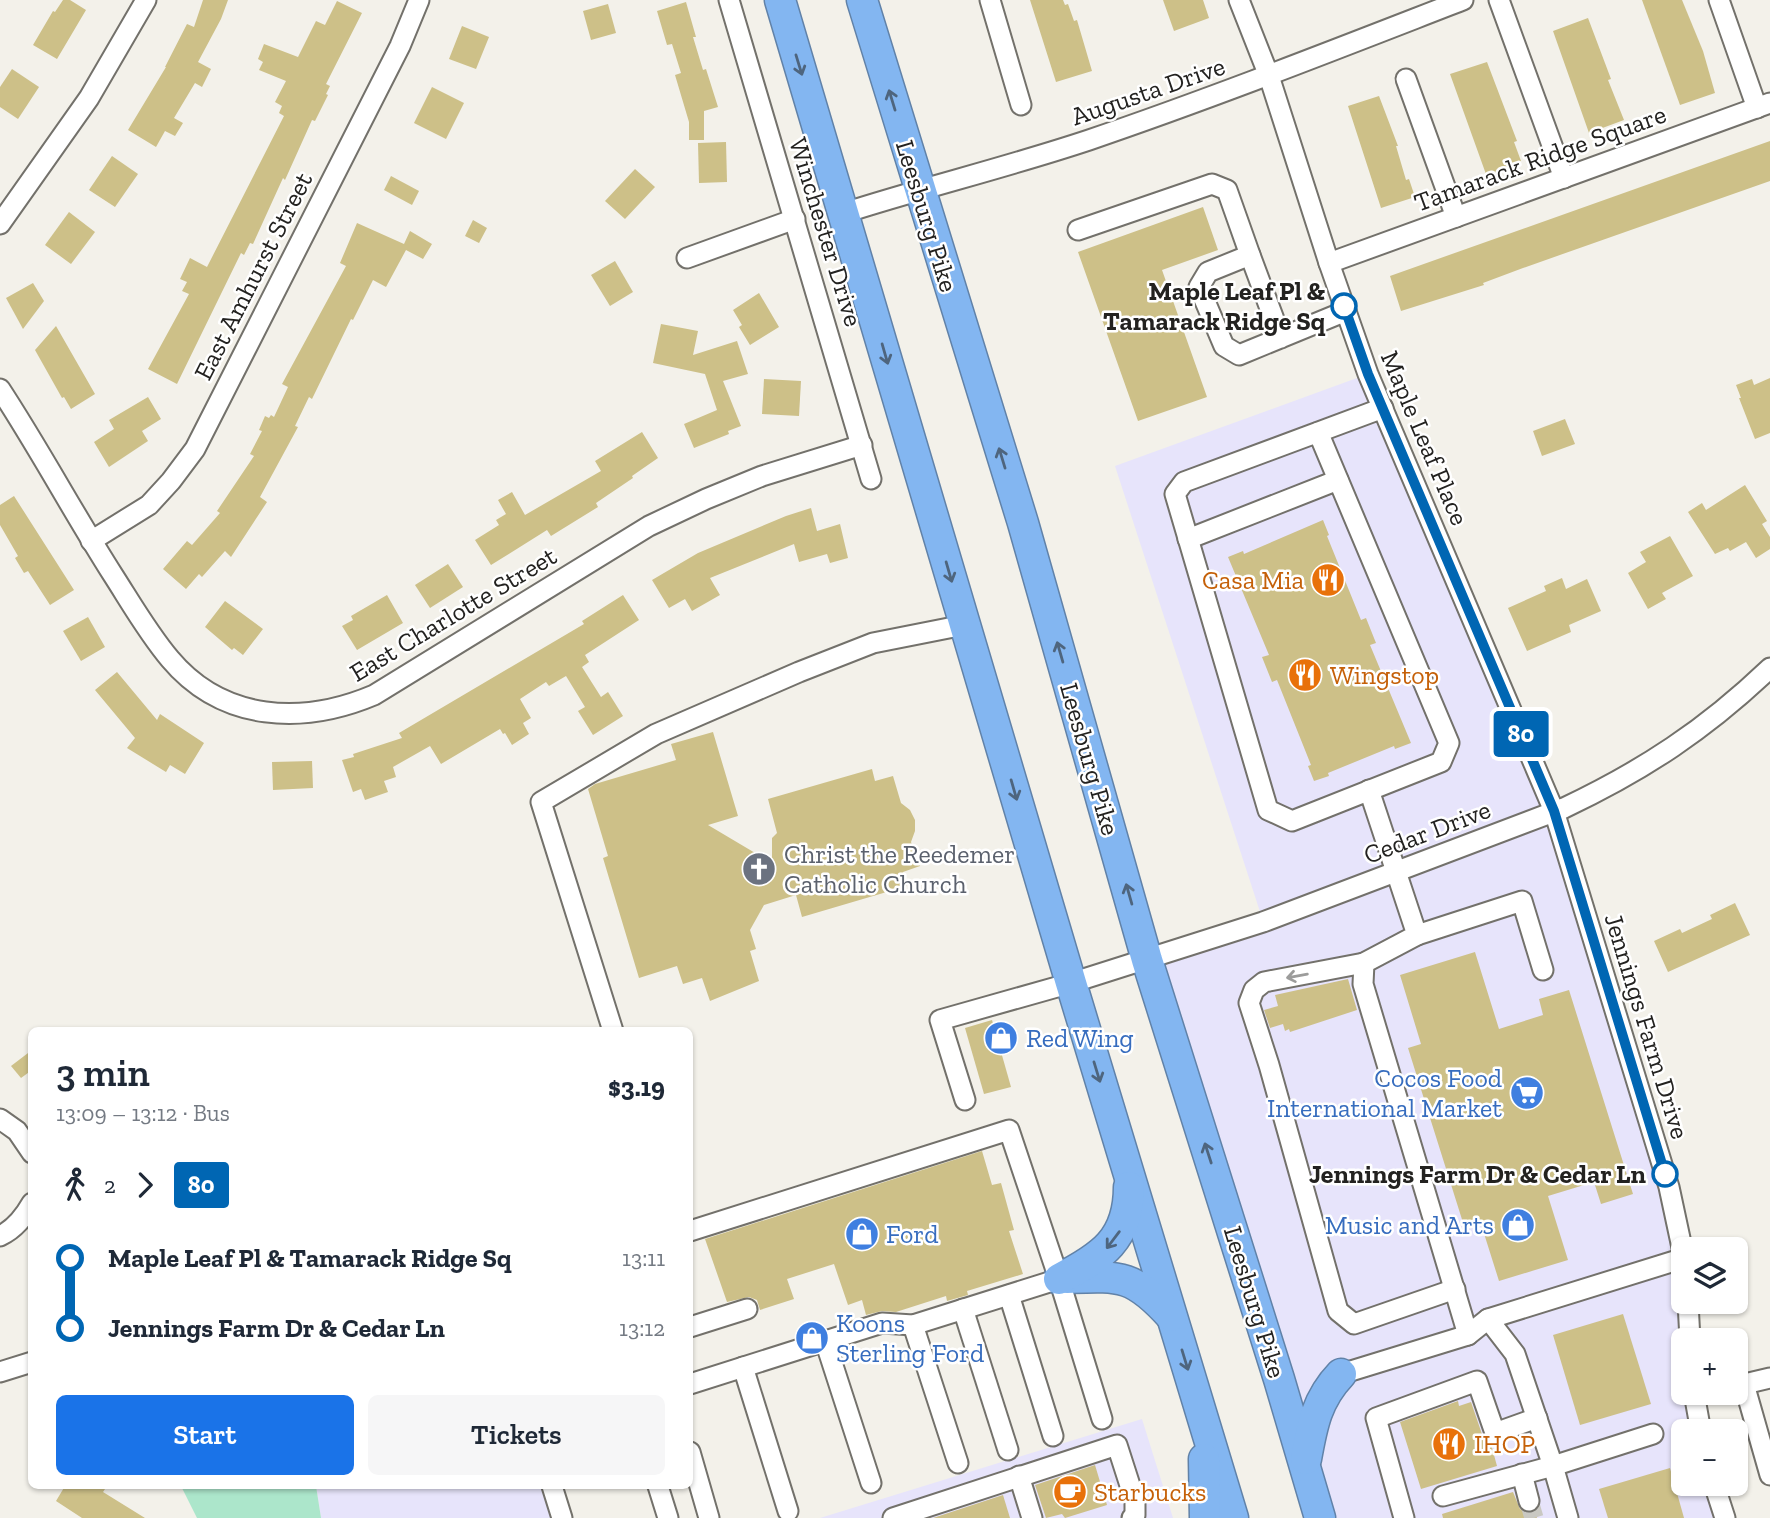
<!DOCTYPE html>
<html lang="en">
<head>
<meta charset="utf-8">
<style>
  :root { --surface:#fff; --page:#f6f6f7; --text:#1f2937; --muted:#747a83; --accent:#1a73e8 }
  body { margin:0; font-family:"Zilla Slab",serif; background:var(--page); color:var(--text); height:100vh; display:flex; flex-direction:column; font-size:26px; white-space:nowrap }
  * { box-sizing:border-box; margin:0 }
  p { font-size:23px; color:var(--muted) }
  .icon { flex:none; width:38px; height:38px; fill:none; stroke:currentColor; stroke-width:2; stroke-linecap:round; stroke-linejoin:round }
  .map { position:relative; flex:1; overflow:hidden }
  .details { position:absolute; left:28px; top:1027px; width:665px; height:462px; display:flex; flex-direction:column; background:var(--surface); border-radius:10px; box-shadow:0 2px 5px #0004 }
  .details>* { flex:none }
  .badge { padding:0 14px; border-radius:5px; font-size:24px; line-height:46px }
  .fabs { position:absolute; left:1671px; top:1237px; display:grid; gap:14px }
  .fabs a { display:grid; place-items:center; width:77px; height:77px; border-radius:10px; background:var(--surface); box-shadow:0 2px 5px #0004; font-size:35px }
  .map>.badge { position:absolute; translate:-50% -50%; box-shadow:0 0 0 4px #fff }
  .legs { display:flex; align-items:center; gap:10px; height:77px; padding:0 28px; font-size:23px }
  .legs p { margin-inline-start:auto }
  .headline { display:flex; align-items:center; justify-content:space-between; height:119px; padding:0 28px }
  h1 { font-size:38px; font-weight:600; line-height:52px }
  .button { display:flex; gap:14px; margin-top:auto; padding:14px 28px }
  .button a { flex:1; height:80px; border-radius:10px; background:var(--accent); color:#fff; font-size:28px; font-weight:600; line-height:80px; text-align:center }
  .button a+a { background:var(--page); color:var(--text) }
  ul { padding:0 28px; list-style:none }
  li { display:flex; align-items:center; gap:24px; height:70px; font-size:26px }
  li i { display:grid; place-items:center; width:10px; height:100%; margin:0 9px; background:currentColor }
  li i::after { content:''; width:18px; height:18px; margin:-9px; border:5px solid; border-radius:50%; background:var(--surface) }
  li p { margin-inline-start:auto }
  li:first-child i { background:linear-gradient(#0000 50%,currentColor 0) }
  li:last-child i { background:linear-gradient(currentColor 50%,#0000 0) }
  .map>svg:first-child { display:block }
  .commercial { fill:#e7e4fb }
  .green { fill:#ace6cb }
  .building { fill:#cdc088 }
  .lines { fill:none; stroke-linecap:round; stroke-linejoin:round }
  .minor-tunnel { stroke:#c9c8c2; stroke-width:19; stroke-dasharray:19 10; stroke-linecap:butt }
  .minor-casing { stroke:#73716b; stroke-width:23 }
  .highway-casing { stroke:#6182a8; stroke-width:33 }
  .minor { stroke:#fff; stroke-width:19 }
  .highway { stroke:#83b6f1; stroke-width:30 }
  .oneway { stroke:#4e657e }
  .oneway2 { stroke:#9c9c9b }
  .line-1-casing { stroke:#fff; stroke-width:16 }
  .line-1 { stroke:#0066b3; stroke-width:10 }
  .stop-1-dot { fill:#fff; stroke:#0066b3; stroke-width:3.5 }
  .labels { text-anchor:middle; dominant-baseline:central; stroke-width:5; stroke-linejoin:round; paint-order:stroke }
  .street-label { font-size:26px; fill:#232220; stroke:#fff }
  .stop-label { font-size:26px; font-weight:bold; fill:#232220; stroke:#fff; text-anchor:end }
  .food-label { font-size:26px; fill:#c56008; stroke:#fff; text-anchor:start }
  .worship-label { font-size:26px; fill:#5b616d; stroke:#fff; text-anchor:start }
  .shop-label { font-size:26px; fill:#366cbe; stroke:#fff; text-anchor:start }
</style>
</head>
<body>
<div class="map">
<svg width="1770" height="1518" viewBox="0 0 1770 1518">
  <rect width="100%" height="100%" fill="#f3f1ea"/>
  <!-- commercial -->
  <g class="commercial">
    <path d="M1368,374l186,437 129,446 1,136h10l7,38 -17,1v52h30l11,34h-399l-179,-558 116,-39 -148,-455z"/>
    <path d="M1142,1419l31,99h-353z"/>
    <path d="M316,1486h236l10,32h-241z"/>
  </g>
  <!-- green -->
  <path class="green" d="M181,1486h135l5,32h-124z"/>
  <!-- building -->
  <g class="building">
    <path d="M63,0h7l16,10 -29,49 -24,-14 20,-34 2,1z"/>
    <path d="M203,0h25l-7,19 -23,43 13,7 -9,18 -7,-4 -21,35 9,5 -8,13 -10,-5 -9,16 -28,-17 38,-63h-1l22,-43 7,3z"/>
    <path d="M1030,0h33l2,5 3,-1 6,17 3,-1 15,51 -36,11z"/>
    <path d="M1163,0h40l6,18 -35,13z"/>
    <path d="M1642,0h40l21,51 12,42 -35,12z"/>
    <path d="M337,1l25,12 -36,71 4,2 -4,8 2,1 -13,26 -3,-1 -27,60 -2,-2 -30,66 -3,-1 -6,12 -3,-2 -64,131 -29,-15 41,-75 -7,-3 5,-9 -7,-3 10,-21 17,9 77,-151 -5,-3 3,-7 -7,-4 11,-21 -27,-11 4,-8 -5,-3 6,-15 34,13 18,-36 9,4z"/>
    <path d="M686,2l10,35h-3l10,33 3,-1 12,38 -14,4v29h-15v-18l-14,-47 6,-2 -9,-29 -5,1 -10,-34z"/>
    <path d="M608,4l8,29 -25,7 -8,-29z"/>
    <path d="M1588,18l23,61 -3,1 16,40 -35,13 -36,-102z"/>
    <path d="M462,26l27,11 -13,32 -27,-10z"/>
    <path d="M1487,62l30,79 -3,1 7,19 -3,1 1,4 -32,11 -37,-103z"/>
    <path d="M12,69l27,18 -21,32 -18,-12v-20z"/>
    <path d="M432,87l32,16 -18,36 -32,-16z"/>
    <path d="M1379,96l19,50h-2l10,34 3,-1 6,18 -34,11 -33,-102z"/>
    <path d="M1770,141v40l-247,87 -40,15 1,2 -83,26 -11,-35z"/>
    <path d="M726,142l1,40 -28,1 -1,-40z"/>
    <path d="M112,156l26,18 -23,33 -26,-17z"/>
    <path d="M635,169l20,18 -30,32 -20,-18z"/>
    <path d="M391,176l28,15 -7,14 -28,-15z"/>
    <path d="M1203,207l15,43 -56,20 45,127 -69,24 -60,-169z"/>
    <path d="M69,212l26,20 -24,32 -26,-19z"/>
    <path d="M473,220l14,8 -8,15 -14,-7z"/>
    <path d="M357,223l47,21 6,-13 22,13 -9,15 -17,-9 -20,37 -13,-7 -20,40 -2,-1 -39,80 -3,-2 -14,29 3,1 -38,70 7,5 -36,55 -6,-6 -23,26 -3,-3 -13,15 -23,-20 24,-28 5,4 28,-32 -3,-2 37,-55 -4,-2 12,-23 -3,-1 6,-14 4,2 2,-3 3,2 14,-30 -6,-3 64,-118 -6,-3z"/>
    <path d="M615,261l18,31 -23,14 -19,-31z"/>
    <path d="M33,283l11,18 -21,28 -17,-31z"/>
    <path d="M759,293l20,34 -29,18 -11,-18 3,-2 -9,-15z"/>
    <path d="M661,324l37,7 -5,24 44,-14 11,33 -25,7 18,45 -13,5 1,3 -35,14 -10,-24 33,-14 -12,-36 -52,-11z"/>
    <path d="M56,326l39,68 -24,15 -7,-12 -2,1 -27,-48z"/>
    <path d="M1770,378v55l-15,6 -16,-41h2l-5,-13 16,-6 2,6z"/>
    <path d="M764,379l37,2 -2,35 -37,-2z"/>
    <path d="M148,397l13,22 -19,12 6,10 -39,26 -15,-25 20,-13 -5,-9z"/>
    <path d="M1565,419l10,25 -33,12 -9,-25z"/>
    <path d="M642,432l16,26 -26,18 1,2 -37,25 2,4 -47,29 -4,-6 -56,35 -16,-25 24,-15 -3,-5 10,-6 -8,-14 14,-8 13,23 76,-44 -6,-10z"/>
    <path d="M1745,485l22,36 -5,3 8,13v12l-14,9 -10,-16 -16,9 -2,-3 -13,6 -27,-42 14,-9 4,7z"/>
    <path d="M14,496l60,94 -24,15 -22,-34 -4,2 -9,-15 3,-2 -18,-31v-20z"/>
    <path d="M811,508l6,23 23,-7 8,34 -18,5 -3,-9 -28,8 -5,-18 -84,34 10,17 -28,16 -7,-12 -16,9 -17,-28 46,-27 88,-37z"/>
    <path d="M1323,520l6,15 -2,1 34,84 5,-2 10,25 -6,2 41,98 -16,6 -1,-3 -66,27 1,3 -15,5 -6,-15 3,-1 -34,-85 -5,2 -10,-25 7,-2 -41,-98 15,-6 1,3z"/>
    <path d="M1670,536l23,40 -31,17 4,6 -18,10 -20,-36 18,-11 -6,-10z"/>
    <path d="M448,564l15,23 -33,21 -15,-23z"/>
    <path d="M1562,578l4,11 21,-10 14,32 -32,14 2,7 -44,19 -19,-43 38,-17 -2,-5z"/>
    <path d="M387,595l16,28 -46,27 -15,-24 11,-6 -2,-4z"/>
    <path d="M623,595l16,25 -54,35 4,7 -7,5 19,30 7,-5 15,24 -30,19 -15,-24 7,-4 -19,-31 -17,10 -3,-4 -26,17 11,19 -8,5 6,11 -17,11 -7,-12 -2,1 -3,-5 -59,35 -11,-18 -37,21 3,10 -12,4 4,11 -23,8 -4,-11 -8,3 -11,-32 12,-3 -1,-3 49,-16 -3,-5 185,-109 -2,-3z"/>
    <path d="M225,601l38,28 -20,26 -9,-7 -2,2 -27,-23z"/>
    <path d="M88,617l17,30 -24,14 -18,-30z"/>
    <path d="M117,672l40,48 3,-6 44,29 -19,31 -15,-9 -4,7 -39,-24 8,-10 -40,-48z"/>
    <path d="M713,732l25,84 -30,9 64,38v-25l5,-5 -9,-34 104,-30 3,12 18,-5 8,27 9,7 5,10v11l-4,11 9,24 -17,6 4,14 -105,31 -6,-22 -32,10 -14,25 6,19 -6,2 9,30 -49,20 -8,-23 -19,6 -6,-18 -38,12 -36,-120 5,-2 -20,-67 7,-5 81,-24 -5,-16z"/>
    <path d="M312,761l1,27 -40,2 -1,-28z"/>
    <path d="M1735,903l15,32 -82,37 -14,-31 26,-12 2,4 30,-14 -2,-4z"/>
    <path d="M1475,952l24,77 44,-14 -4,-16 30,-9 64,204 -32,10 -7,-22 -46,14 20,64 -69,21 -18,-57 -16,5 -57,-181 13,-4 -21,-69z"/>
    <path d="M1348,979l9,31 -67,22 -1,-3 -4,2 -2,-7 -13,4 -6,-18 14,-4 -3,-11z"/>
    <path d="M992,1020l19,67 -27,7 -19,-66z"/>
    <path d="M32,1050v20l-11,8 -10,-12z"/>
    <path d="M982,1151l10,34 9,-2 13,47 -5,1 14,43 -56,17 1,4 -21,6 -1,-5 -50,16 -14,-1 -16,4 -4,-15 -14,5 -14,-41 -47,15 7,20 -34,11 -3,-10 -8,-3 -22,5 -22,-63z"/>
    <path d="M1623,1314l28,90 -71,21 -27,-90z"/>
    <path d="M1458,1401l1,5 12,-4 12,35 8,7 6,22 -76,23 -21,-67z"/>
    <path d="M1095,1465l12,40 -42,13 -3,-4 -16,4 -11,-33z"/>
    <path d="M1670,1468l14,50h-76l-9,-29z"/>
    <path d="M65,1486h42l-4,6 42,26h-63l-26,-17z"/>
    <path d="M1513,1492l7,17 6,4 9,-1 2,6h-94l-1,-4z"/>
    <path d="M1003,1495l7,23h-77z"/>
  </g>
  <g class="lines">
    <!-- minor-tunnel -->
    <path class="minor-tunnel" d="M1529,1501l5,17"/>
    <!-- minor casing -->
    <g class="minor-casing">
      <g id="minor">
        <path d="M729,0l142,479"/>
        <path d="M990,0l31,105"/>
        <path d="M1239,0l30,76 60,187 39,111 186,437 115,376 15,70"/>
        <path d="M1499,0l65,178"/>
        <path d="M1719,0l38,108"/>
        <path d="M1406,79l50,138"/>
        <path d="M844,213c81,-26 164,-46 245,-73 126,-43 250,-92 374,-140"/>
        <path d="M0,224l89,-126 57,-98"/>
        <path d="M1078,230l134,-46 15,6 23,65"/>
        <path d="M687,258l108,-39"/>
        <path d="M1329,263l441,-160"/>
        <path d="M1281,338l-31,-83 -42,17 -9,15 25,59 15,9 107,-44"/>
        <path d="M0,389c40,61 74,125 113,186 18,28 35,58 57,84 53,63 133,66 204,36l275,-169 57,-27 56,-23 100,-31"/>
        <path d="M1318,432l131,311 -8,19 -149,59 -24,-11 -93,-316 9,-12 199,-74"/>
        <path d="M1188,539l150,-59"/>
        <path d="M91,541l58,-36 22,-24 24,-32 205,-403 19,-46"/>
        <path d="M1369,790l48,145 -53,28 -1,21 105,351"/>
        <path d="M1417,935l105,-34 21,69"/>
        <path d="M1364,963l-100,19 -10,8 -5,13 20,62 69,246 16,13 101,-35"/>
        <path d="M613,1031l-72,-229 115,-68 143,-62 74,-29 91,-18"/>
        <path d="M965,1100l-25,-80 131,-37 192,-61 301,-114c80,-38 141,-78 206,-140"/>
        <path d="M0,1119l17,12 15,22"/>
        <path d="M690,1231l319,-101 50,149 43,140"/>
        <path d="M0,1236c15,-7 24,-19 32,-33"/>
        <path d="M1009,1295l44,141"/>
        <path d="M1688,1302l2,38"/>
        <path d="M963,1309l45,141"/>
        <path d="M1488,1319l27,35 38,112 15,52"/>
        <path d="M913,1325l45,138"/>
        <path d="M690,1327l57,-18"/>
        <path d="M825,1341l46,142"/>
        <path d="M743,1367l45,144"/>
        <path d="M0,1372l32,-10"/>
        <path d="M1341,1374l127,-39 20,-16 196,-61"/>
        <path d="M690,1384l192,-61 31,2 146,-46"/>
        <path d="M1744,1384l26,91"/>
        <path d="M1736,1386l34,-8"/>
        <path d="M1694,1393l7,39"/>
        <path d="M690,1452l19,66"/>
        <path d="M1522,1474l7,27"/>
        <path d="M1019,1476l13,42"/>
        <path d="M1714,1484l11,34"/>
        <path d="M552,1486l10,32"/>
        <path d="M658,1486l10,32"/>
        <path d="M1443,1496l110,-30 100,-32"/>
        <path d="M893,1518l224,-73 18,56v14l-3,3"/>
        <path d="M1404,1518l-28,-100 101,-37 18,52 42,-15"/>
      </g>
    </g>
    <!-- highway casing -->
    <g class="highway-casing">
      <g id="highway">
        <path d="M780,0l291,983 162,535"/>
        <path d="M862,0l161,523 124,437 132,419 41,139"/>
        <path d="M1067,1278c53,-2 66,-4 104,38"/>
        <path d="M1059,1279c43,-22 70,-40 70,-92"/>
        <path d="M1204,1459l1,59"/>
        <path d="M1306,1459c6,-34 11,-60 35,-85"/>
      </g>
    </g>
    <!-- minor -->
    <use href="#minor" class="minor"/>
    <!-- highway -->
    <use href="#highway" class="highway"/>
  </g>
  <!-- one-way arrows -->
  <defs><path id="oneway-shaft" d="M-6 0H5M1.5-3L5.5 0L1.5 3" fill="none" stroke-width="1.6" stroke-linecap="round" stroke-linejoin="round" transform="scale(1.75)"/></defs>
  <g class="oneway">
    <use href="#oneway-shaft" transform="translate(799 65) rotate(73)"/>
    <use href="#oneway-shaft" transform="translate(892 100) rotate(-107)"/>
    <use href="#oneway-shaft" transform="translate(885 354) rotate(74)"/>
    <use href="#oneway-shaft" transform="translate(1002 458) rotate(-107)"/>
    <use href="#oneway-shaft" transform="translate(949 572) rotate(74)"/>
    <use href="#oneway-shaft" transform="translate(1060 652) rotate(-106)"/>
    <use href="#oneway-shaft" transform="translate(1014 790) rotate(74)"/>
    <use href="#oneway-shaft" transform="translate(1129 894) rotate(-106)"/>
    <use href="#oneway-shaft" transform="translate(1097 1072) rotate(73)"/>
    <use href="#oneway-shaft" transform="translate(1208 1153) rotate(-108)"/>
    <use href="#oneway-shaft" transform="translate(1113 1240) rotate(127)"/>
    <use href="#oneway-shaft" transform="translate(1185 1360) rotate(73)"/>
  </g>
  <use class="oneway2" href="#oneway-shaft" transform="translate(1297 976) rotate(170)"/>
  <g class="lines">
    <!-- line-1 casing -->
    <g class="line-1-casing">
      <path id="line-1" d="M1344,306l24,68 186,437 111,363"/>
    </g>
    <!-- line-1 -->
    <use href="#line-1" class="line-1"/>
  </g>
  <!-- icons -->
  <defs>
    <g id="restaurant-disc" transform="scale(1.75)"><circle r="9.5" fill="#e8710a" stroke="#fff"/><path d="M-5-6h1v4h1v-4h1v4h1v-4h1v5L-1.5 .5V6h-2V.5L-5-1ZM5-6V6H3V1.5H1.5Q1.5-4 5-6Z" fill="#fff"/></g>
    <g id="church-disc" transform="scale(1.75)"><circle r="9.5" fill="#6b7280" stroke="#fff"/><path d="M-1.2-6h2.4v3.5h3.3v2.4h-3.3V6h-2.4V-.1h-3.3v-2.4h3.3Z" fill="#fff"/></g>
    <g id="shop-disc" transform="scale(1.75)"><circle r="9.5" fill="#3f7fe0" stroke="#fff"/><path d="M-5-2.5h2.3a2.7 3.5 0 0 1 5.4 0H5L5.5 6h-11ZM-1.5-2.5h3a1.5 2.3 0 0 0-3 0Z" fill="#fff"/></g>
    <g id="supermarket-disc" transform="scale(1.75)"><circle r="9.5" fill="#3f7fe0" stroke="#fff"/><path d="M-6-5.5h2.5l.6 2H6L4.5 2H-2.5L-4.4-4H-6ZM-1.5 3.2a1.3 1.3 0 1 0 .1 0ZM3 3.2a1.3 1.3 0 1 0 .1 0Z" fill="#fff"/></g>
    <g id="cafe-disc" transform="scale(1.75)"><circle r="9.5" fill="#e8710a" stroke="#fff"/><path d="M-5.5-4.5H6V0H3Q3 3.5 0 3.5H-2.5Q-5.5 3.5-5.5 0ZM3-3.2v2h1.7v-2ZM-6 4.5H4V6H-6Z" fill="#fff"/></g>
  </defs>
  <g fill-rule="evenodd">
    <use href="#restaurant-disc" x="1328" y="580"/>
    <use href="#restaurant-disc" x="1305" y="675"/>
    <use href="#church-disc" x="759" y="869"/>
    <use href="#shop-disc" x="1001" y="1038"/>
    <use href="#supermarket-disc" x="1527" y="1093"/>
    <use href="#shop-disc" x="1518" y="1225"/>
    <use href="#shop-disc" x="862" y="1234"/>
    <use href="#shop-disc" x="812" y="1338"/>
    <use href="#restaurant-disc" x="1449" y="1444"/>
    <use href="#cafe-disc" x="1070" y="1492"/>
  </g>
  <!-- markers -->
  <g class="stop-1-dot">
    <circle cx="1344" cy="306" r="12"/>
    <circle cx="1665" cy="1174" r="12"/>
  </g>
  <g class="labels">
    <!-- street labels -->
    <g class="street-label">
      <text transform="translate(1148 91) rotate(-19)">Augusta Drive</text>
      <text transform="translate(1540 158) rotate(-20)">Tamarack Ridge Square</text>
      <text transform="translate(927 216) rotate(73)">Leesburg Pike</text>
      <text transform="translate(826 232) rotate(73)">Winchester Drive</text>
      <text transform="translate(253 276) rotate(-63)">East Amhurst Street</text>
      <text transform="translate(1425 438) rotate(67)">Maple Leaf Place</text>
      <text transform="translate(453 614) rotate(-31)">East Charlotte Street</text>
      <text transform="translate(1090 759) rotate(74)">Leesburg Pike</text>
      <text transform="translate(1427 832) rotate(-21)">Cedar Drive</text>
      <text transform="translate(1647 1026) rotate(73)">Jennings Farm Drive</text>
      <text transform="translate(1255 1302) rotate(73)">Leesburg Pike</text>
    </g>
    <!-- stop labels -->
    <g class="stop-label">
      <text x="1325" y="291">Maple Leaf Pl &amp;<tspan x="1325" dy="30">Tamarack Ridge Sq</tspan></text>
      <text x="1646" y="1174">Jennings Farm Dr &amp; Cedar Ln</text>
    </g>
    <!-- food labels -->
    <g class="food-label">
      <text x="1304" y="580" text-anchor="end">Casa Mia</text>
      <text x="1330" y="675">Wingstop</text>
      <text x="1474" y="1444">IHOP</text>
      <text x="1094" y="1492">Starbucks</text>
    </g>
    <!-- worship labels -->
    <g class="worship-label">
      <text x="784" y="854">Christ the Reedemer<tspan x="784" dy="30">Catholic Church</tspan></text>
    </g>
    <!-- shop labels -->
    <g class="shop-label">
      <text x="1026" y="1038">Red Wing</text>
      <text x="1502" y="1078" text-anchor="end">Cocos Food<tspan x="1502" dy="30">International Market</tspan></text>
      <text x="1494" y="1225" text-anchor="end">Music and Arts</text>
      <text x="886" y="1234">Ford</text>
      <text x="836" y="1323">Koons<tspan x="836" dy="30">Sterling Ford</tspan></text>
    </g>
  </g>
</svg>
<div class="fabs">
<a><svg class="icon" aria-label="layers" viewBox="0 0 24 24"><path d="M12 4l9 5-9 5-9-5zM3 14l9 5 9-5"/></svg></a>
<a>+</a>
<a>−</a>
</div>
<b class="badge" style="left:1521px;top:734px;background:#0066b3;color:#fff">80</b>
<section class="details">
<div class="headline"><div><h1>3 min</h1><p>13:09 – 13:12 · Bus</p></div><b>$3.19</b></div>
<div class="legs"><svg class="icon" aria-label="walk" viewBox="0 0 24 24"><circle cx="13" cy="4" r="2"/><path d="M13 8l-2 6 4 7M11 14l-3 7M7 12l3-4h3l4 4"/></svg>2<svg class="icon" aria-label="forward" viewBox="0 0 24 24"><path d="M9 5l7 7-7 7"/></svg><b class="badge" style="background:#0066b3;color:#fff">80</b></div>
<ul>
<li><i style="color:#0066b3"></i><b>Maple Leaf Pl &amp; Tamarack Ridge Sq</b><p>13:11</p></li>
<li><i style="color:#0066b3"></i><b>Jennings Farm Dr &amp; Cedar Ln</b><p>13:12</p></li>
</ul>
<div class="button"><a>Start</a><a>Tickets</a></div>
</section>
</div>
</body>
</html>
